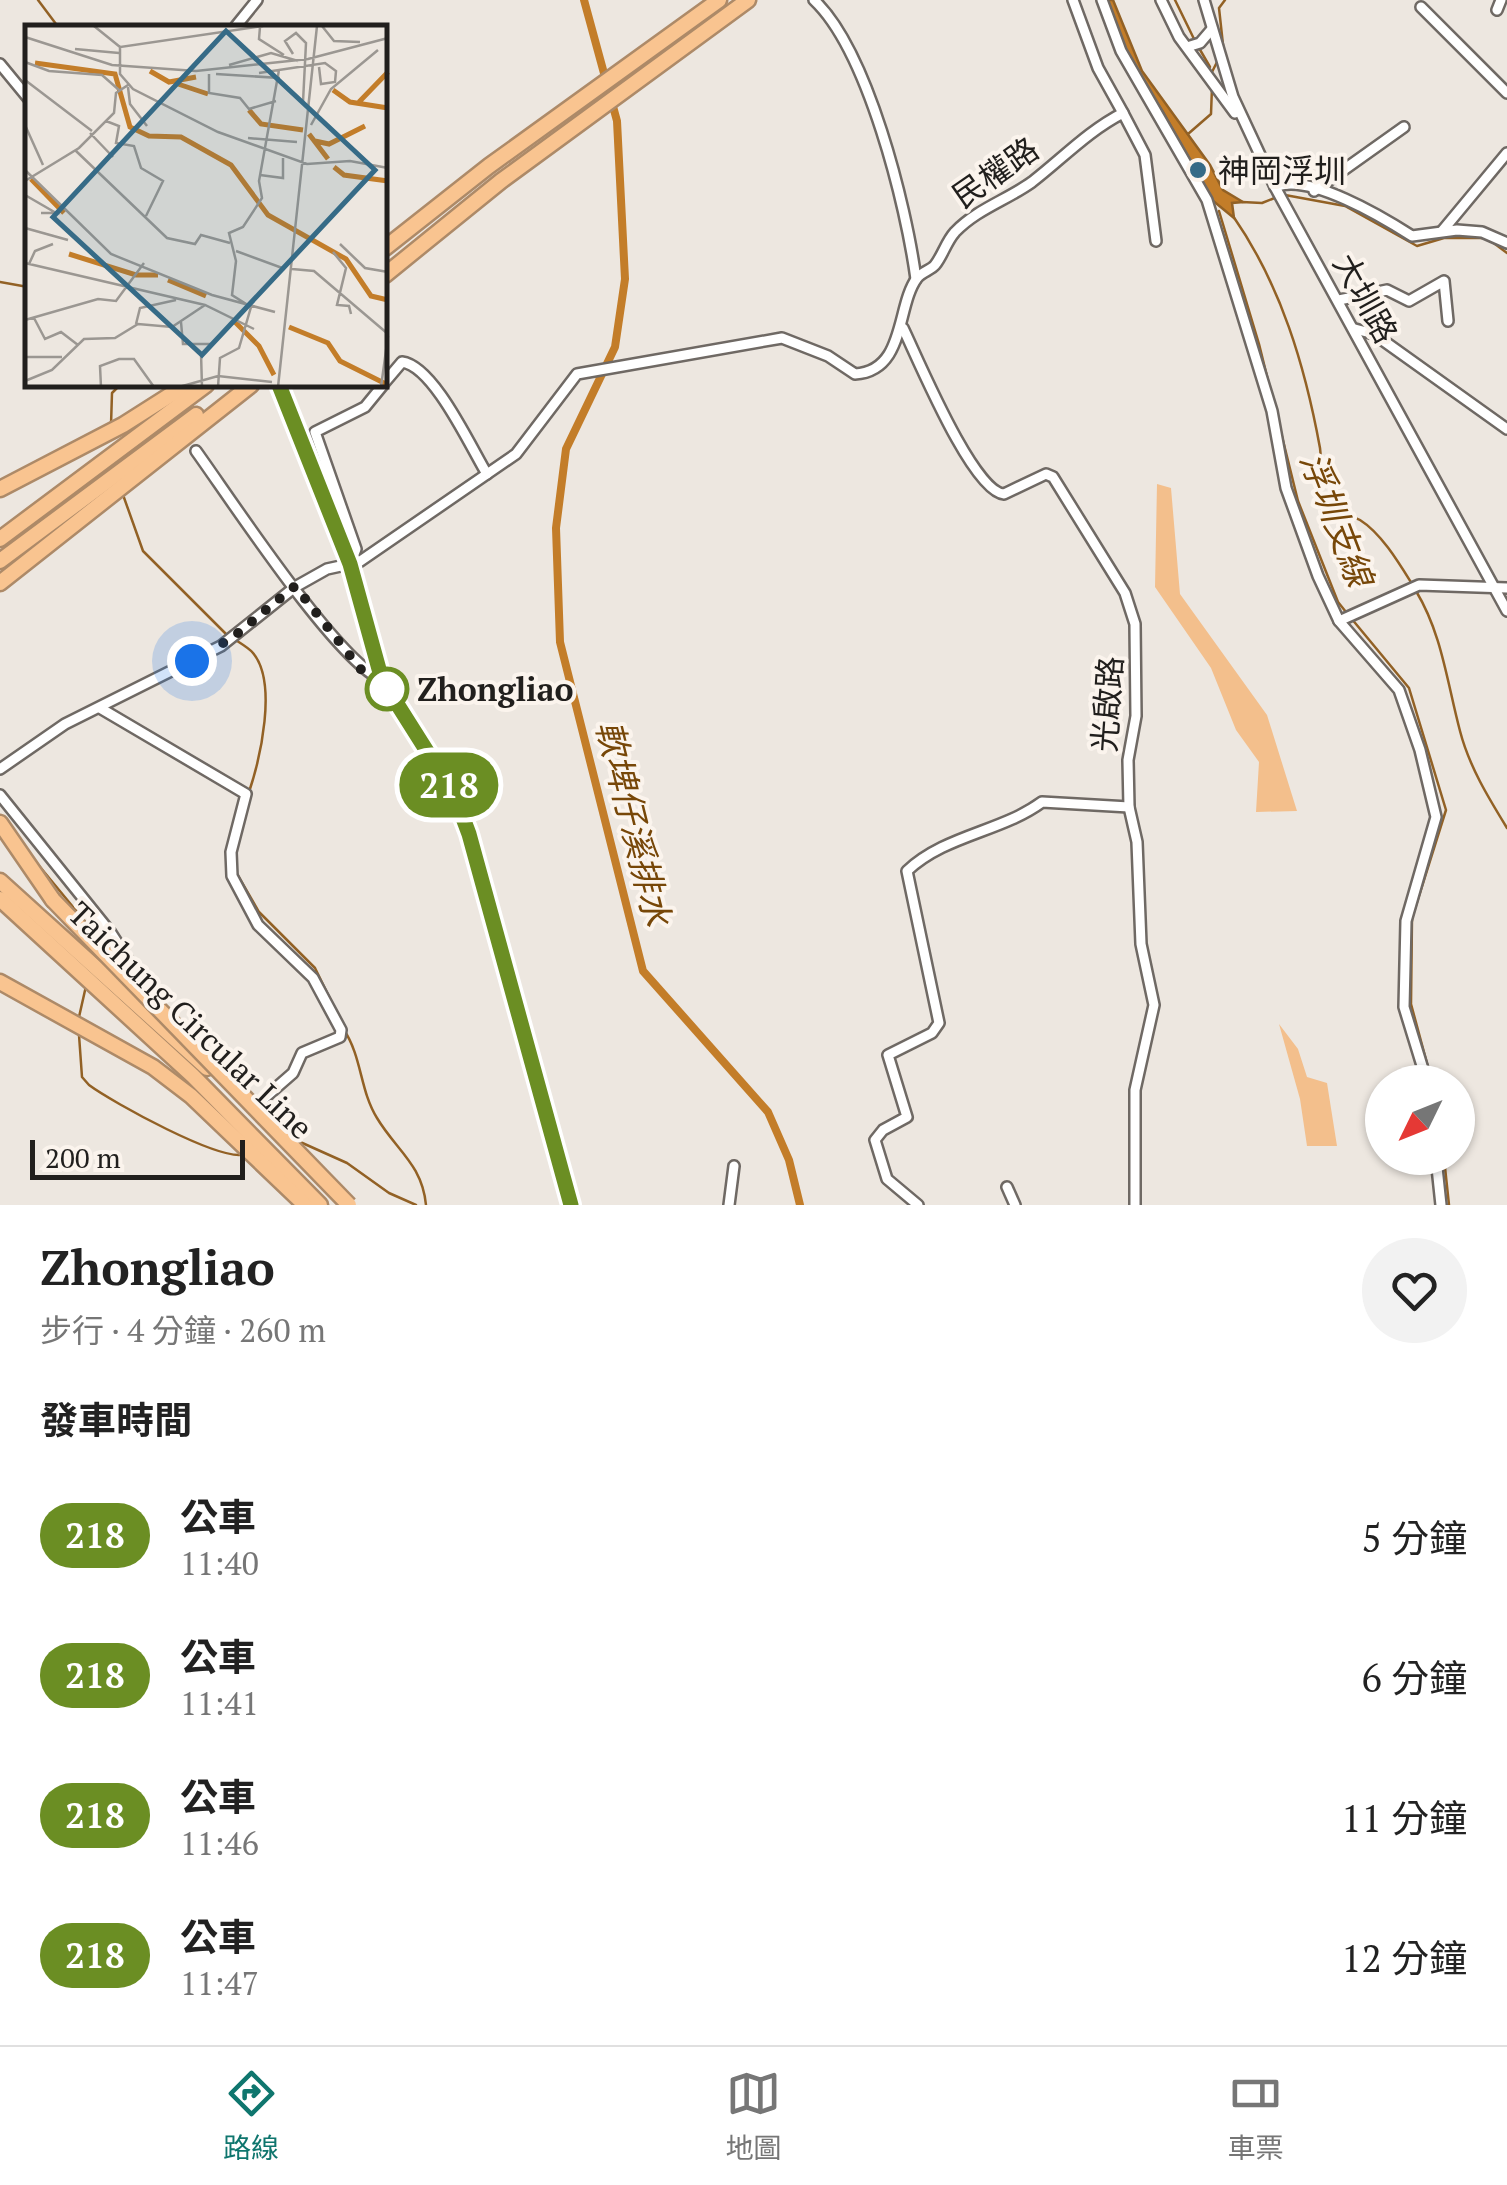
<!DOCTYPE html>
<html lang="zh-TW">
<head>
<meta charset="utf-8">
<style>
  :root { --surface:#fff; --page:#f2f2f2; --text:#222; --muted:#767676; --line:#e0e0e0; --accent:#0f766e }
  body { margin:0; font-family:"PT Serif","Noto Sans TC",serif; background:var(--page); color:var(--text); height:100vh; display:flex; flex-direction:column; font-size:38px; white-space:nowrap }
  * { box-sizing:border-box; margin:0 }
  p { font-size:32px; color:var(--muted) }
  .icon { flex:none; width:55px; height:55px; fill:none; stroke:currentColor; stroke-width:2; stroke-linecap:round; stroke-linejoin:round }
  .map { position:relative; height:1205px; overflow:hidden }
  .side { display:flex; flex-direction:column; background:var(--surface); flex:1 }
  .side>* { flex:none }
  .badge { padding:0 20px; border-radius:32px; font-size:35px; line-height:65px }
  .needle { width:65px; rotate:227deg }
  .tools { position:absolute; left:1365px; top:1065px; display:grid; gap:20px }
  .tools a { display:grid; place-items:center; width:110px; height:110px; border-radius:50%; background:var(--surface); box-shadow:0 2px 8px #0004; font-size:50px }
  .scale { position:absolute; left:30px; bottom:25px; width:215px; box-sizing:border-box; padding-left:10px; border:5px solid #211f1d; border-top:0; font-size:28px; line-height:35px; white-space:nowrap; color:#211f1d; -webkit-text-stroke:8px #fbf4ed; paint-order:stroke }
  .you { position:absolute; width:50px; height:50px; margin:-25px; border:8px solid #fff; border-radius:50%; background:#1a73e8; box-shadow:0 0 0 15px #1a73e833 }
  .map>.badge { position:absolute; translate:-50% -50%; box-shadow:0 0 0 5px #fff }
  h2 { padding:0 40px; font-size:38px; line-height:90px }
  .round { display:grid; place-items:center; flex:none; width:105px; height:105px; border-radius:52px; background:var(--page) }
  .overview { display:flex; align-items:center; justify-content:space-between; height:170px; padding:0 40px }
  h1 { font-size:48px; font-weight:700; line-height:75px }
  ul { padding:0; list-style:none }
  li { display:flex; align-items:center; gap:30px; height:140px; padding:0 40px }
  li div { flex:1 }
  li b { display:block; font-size:38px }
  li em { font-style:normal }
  li .badge { min-width:110px; font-weight:700; text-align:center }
  .tabs { display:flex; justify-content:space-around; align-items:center; height:140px; border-top:2px solid var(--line); background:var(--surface); font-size:28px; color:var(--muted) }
  .tabs a { display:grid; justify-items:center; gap:5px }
  .tabs .current { color:var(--accent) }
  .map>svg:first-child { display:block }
  .green { fill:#f3bf8c }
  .water { fill:#c37d29; stroke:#926125; stroke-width:2.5 }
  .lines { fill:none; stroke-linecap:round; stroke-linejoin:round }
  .stream { stroke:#926125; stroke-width:2.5 }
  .canal { stroke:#c37d29; stroke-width:8 }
  .minor-casing { stroke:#6f6964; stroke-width:14 }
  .highway-casing { stroke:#ad8a68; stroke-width:19 }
  .minor { stroke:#fff; stroke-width:9 }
  .highway { stroke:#f9c490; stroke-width:14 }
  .highway-bridge-casing { stroke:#ad8a68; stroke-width:19; stroke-linecap:butt }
  .highway-bridge { stroke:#f9c490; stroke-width:14 }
  .line-casing { stroke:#fff; stroke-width:22 }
  .line { stroke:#6b8e23; stroke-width:15 }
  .walk { stroke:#211f1d; stroke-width:10; stroke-dasharray:0 18 }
  .poi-dot { fill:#366b87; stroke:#fbf4ed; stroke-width:4 }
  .stop-dot { fill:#fff; stroke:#6b8e23; stroke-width:5 }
  .labels { text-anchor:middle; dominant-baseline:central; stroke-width:8; stroke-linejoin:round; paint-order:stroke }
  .poi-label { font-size:32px; fill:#211f1d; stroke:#fbf4ed; text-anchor:start }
  .street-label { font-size:32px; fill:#211f1d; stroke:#fbf4ed }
  .stop-label { font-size:32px; font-weight:bold; fill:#211f1d; stroke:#fbf4ed; text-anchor:start }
  .water-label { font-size:35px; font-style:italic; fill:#774708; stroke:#fbf4ed }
  .inset-river { fill:none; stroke:#c37d29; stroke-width:5 }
  .inset-road { fill:none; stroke:#9b9792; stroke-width:2.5 }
  .view { fill:#366b87; fill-opacity:0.15; stroke:#366b87; stroke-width:5 }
  .inset-edge { fill:none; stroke:#211f1d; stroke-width:5 }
</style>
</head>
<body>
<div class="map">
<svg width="1507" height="1205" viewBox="0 0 1507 1205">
  <rect width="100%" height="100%" fill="#ede7e0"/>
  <!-- green -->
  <g class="green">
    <path d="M1157,484l14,4 9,106 87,121 30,96 -41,1 3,-50 -23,-32 -25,-62 -56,-81z"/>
    <path d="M1279,1024l19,25 9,28 20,6 10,63h-30l-7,-47z"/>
  </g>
  <!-- water -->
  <path class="water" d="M1105,0h8l29,71 68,94 13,25 20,12 -11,1 2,15 -22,-18 -49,-88 -40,-59z"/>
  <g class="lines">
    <!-- stream -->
    <g class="stream">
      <path d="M38,0l21,28"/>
      <path d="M1175,0l20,41"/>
      <path d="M1199,48l11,19"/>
      <path d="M1224,54l-5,-46 6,-8"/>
      <path d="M1211,74l7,-14"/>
      <path d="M1188,134l23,-20 1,-27"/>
      <path d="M1285,195l60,11 72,40 27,-8h40"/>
      <path d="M1242,202l20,1 15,-6"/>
      <path d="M1219,211l40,133 39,157 40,101 8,10"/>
      <path d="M1233,216c48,69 72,150 87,232 3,20 -4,42 2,62 11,10 26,3 38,10 21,13 39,43 52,64"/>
      <path d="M1491,241l16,12"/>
      <path d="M0,282l28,5"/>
      <path d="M111,425l1,-32 8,-8"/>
      <path d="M122,492l21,59 84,84"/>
      <path d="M1416,591c26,43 31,91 44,140 9,35 28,66 47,97"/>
      <path d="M1351,618l58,70 37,122 -34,108 -1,86 21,78"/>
      <path d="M234,639c6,4 15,9 19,14 25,30 7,106 -4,139"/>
      <path d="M26,850l71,86"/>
      <path d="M236,872l23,40 56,56 20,41"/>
      <path d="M79,1017l7,-31"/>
      <path d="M344,1030c18,27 16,61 33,88 19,32 45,46 49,87"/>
      <path d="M79,1035l3,42 7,8c23,17 133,78 156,69"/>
      <path d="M289,1137l58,26 42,30 27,12"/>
      <path d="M1444,1158l5,47"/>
    </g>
    <!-- canal -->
    <path class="canal" d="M584,0l33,121 8,158 -10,68 -49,102 -10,79 4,114 83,329 125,141 21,48 11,45"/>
    <!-- minor casing -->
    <g class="minor-casing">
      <g id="minor">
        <path d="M814,0c54,51 92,205 102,279"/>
        <path d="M1102,0l19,51 86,149 65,211 14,77 32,88 21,45 60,69 21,60 16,67 -30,104 -2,86 23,75"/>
        <path d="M1161,0l18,37 56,76"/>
        <path d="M1204,0l29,97 42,90 232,424"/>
        <path d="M1421,7l86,86"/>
        <path d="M1497,10l4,-10"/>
        <path d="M236,26l21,-26"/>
        <path d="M1187,47l13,-4 12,-14"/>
        <path d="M0,64l28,34"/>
        <path d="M1123,113l22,42 11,86"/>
        <path d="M1275,187c33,-15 109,31 137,49l45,-6 25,2 25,11"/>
        <path d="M1314,191l90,-64"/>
        <path d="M1443,230l64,-77"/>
        <path d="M1339,300l48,-10 22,11 35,-20 4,40"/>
        <path d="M903,328c15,31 70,164 101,166l42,-20 7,3 72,116 10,31 1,92 -8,44 1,47 8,35 4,102 13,61 -19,85v115"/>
        <path d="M1355,329l19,5 133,95"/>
        <path d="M385,382l17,-20c32,4 69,86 85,112"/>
        <path d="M279,385l71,179 32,116 72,114 15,40 102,371"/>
        <path d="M196,451c36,50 139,208 186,229"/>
        <path d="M350,564l6,-15 -41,-117 50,-25 18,-22"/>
        <path d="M1339,621l80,-36 88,3"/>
        <path d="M100,708l146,86 -15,58 1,24 26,49 55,53 28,52 -1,7 -38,16 -9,20 -39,34"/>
        <path d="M0,769l65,-45 156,-78 74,-59 32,-18 32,-7 157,-108 61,-80 205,-36 46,18 27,18c51,-3 41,-68 62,-96 5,-6 14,-8 18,-13 8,-10 11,-23 20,-33 22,-23 52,-32 77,-50 31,-24 56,-51 91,-69l-25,-45 -25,-68"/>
        <path d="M0,795l111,138 38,59"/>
        <path d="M1436,1158l5,47"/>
        <path d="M1007,1187l8,18"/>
        <path d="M729,1205l5,-39"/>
        <path d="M918,1205l-31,-26 -12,-39 8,-10 24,-13 -19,-62 44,-22 7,-10 -32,-152c38,-36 94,-39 135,-69l87,5"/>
      </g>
    </g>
    <!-- highway casing -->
    <g class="highway-casing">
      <g id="highway">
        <path d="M385,248l104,-82 230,-166"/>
        <path d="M385,275l116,-94 247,-181"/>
        <path d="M0,489l123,-64 63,-40"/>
        <path d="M0,539l206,-154"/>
        <path d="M0,561l196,-146"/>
        <path d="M0,583l251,-198"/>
        <path d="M0,823l53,77"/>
        <path d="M0,881l207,187"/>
        <path d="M0,899l193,177 127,129"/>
        <path d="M0,982l153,85 38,29 114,109"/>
      </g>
    </g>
    <!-- minor -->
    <use href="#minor" class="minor"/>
    <!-- highway -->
    <use href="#highway" class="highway"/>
    <!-- highway-bridge casing -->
    <g class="highway-bridge-casing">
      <path id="highway-bridge" d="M53,900l296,305"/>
    </g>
    <!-- highway-bridge -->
    <use href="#highway-bridge" class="highway-bridge"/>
  </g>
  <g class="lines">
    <!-- line casing -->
    <g class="line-casing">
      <path id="line" d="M279,385l71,179 32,116 72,114 15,40 102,371"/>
    </g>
    <!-- line -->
    <use href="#line" class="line"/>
    <!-- walk -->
    <path class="walk" d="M192,661l40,-23 63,-52 68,86 19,8 9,16 -4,-7"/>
  </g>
  <!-- markers -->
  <circle class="poi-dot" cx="1198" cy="170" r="10"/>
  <circle class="stop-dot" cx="387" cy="689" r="20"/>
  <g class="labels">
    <!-- poi labels -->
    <g class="poi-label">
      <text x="1218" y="170">神岡浮圳</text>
    </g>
    <!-- street labels -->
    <g class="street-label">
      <text transform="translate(995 172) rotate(-35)">民權路</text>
      <text transform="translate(1366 298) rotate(61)">大圳路</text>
      <text transform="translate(1107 704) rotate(-86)">光啟路</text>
      <text transform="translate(191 1020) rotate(44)">Taichung Circular Line</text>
    </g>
    <!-- stop labels -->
    <g class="stop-label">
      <text x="417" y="689">Zhongliao</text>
    </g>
    <!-- water labels -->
    <g class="water-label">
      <text transform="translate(1337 519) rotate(69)">浮圳支線</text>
      <text transform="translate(634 823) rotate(76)">軟埤仔溪排水</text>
    </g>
  </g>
  <!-- overview -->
  <g transform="translate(25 25)">
    <rect width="362" height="362" fill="#ede7e0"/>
    <path class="inset-river" d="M10,38l80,11 15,53 19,9 32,1 50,28 37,50 78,44 25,37 17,4M125,46l19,11 27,-5M153,59l30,10M308,65l17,12 38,6M334,77l29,-30M224,85l12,14 42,6M284,109l19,25M290,116l14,3 36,-18M309,142l10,8 44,6M6,154l33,34M44,229l67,21h22M143,255l38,16M209,296l25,25 15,29M264,302l39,16 12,18 48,24"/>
    <path class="inset-road" d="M69,1l26,21M238,1l-143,21v27l13,15 85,43 89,32 43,-3 38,7M297,1l12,15 26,1M235,2l-1,12 25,16M0,12l87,28 84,6 112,-12 80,-21M50,24l44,4M268,29l-8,-13 11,-8 10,10 -3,59M0,37l24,9 53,4 17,15M204,40l42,-12 27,8M234,48l66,-10 11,8 -1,11 -14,2 -2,-17M184,49v19l31,5 9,11 27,-8M191,49l64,4M0,55l67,51M103,62l2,17 17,22M81,96l13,5 -3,17 18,3 7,22 22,13 -17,35M0,100l18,40M286,100l20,-36 47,-39M65,108l23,24M223,113l49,4M51,126l91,87 28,6 6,-9 29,8M0,145l86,84 101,41 63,17M235,150l23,3v-20M0,156l54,-33 35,-35 2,-20 12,-8M0,170l31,18h-15M0,203l43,12M315,219l25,24 23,4M211,226l49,18M308,227l13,16 -9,37 12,1 2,8M0,238l180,42 49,24M4,239l6,-13 18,-7M267,244l22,2 74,63M9,293l11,21 16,-7 17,13M0,295l73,-21 18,2 28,-38M156,297l2,22h28M111,299l4,-16 36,-8M176,328l1,34M0,332h37M0,356l27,-11 32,-31 31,-1 23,-14 34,3 33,-22M76,362l-1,-21 19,-7h15l20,28M154,362l39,-11 54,6M193,362l2,-29 19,-10 12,-41 -19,-12 4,-34 -7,-28 14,-6 19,-29 -3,-17 20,-111M253,362l39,-361M356,362l7,-51"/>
    <path class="view" d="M201,6l149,139 -173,185 -149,-138z"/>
    <rect width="362" height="362" class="inset-edge"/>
  </g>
</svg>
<div class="tools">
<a><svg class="needle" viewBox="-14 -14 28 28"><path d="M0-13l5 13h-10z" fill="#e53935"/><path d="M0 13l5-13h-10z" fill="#767676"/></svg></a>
</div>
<div class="scale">200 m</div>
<div class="you" style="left:192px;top:661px"></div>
<b class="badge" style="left:449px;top:785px;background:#6b8e23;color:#fff">218</b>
</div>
<section class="side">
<div class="overview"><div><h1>Zhongliao</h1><p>步行 · 4 分鐘 · 260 m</p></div><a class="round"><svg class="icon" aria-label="heart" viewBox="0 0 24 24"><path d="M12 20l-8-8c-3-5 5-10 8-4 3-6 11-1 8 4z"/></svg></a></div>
<h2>發車時間</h2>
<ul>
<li><span class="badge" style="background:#6b8e23;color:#fff">218</span><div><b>公車</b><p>11:40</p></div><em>5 分鐘</em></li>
<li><span class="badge" style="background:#6b8e23;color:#fff">218</span><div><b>公車</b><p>11:41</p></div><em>6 分鐘</em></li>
<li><span class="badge" style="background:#6b8e23;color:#fff">218</span><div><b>公車</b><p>11:46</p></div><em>11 分鐘</em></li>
<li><span class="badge" style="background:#6b8e23;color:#fff">218</span><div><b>公車</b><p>11:47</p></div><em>12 分鐘</em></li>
</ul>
</section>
<nav class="tabs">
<a class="current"><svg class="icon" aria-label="directions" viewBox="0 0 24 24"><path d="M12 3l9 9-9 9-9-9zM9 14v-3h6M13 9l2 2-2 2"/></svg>路線</a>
<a><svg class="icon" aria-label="map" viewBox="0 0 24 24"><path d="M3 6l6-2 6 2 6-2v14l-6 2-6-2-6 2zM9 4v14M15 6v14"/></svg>地圖</a>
<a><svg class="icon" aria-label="tickets" viewBox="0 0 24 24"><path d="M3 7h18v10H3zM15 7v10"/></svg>車票</a>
</nav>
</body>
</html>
